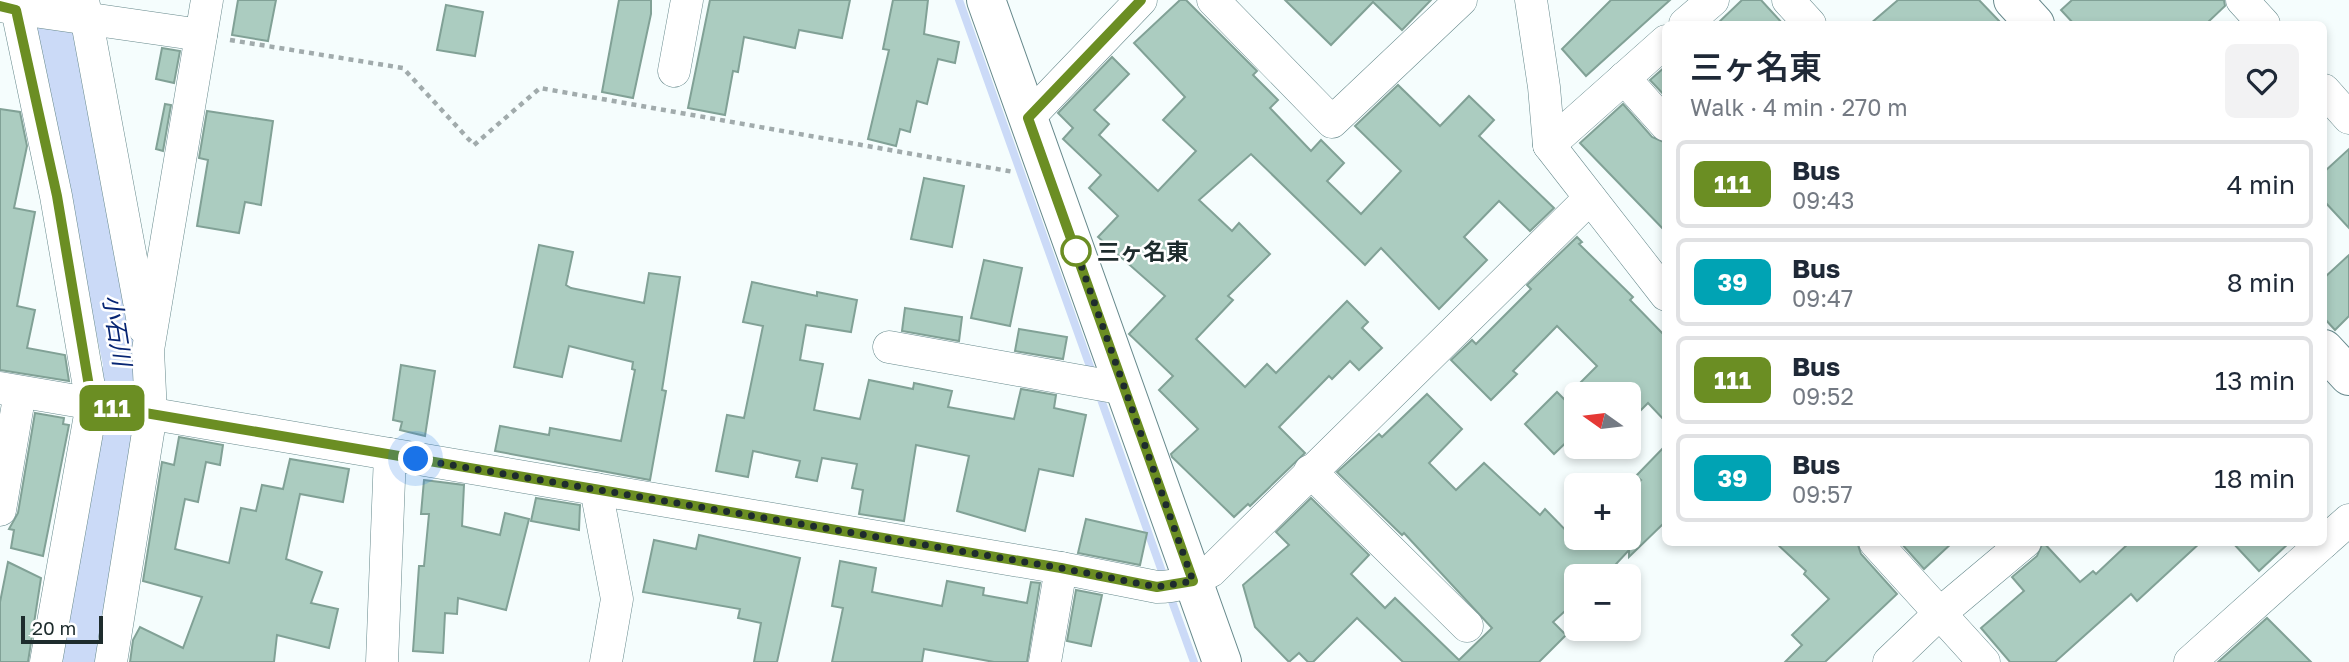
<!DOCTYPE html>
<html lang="en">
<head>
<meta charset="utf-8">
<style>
  :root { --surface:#fff; --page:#f2f2f3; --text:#1f2937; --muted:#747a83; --line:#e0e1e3 }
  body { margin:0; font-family:"Golos Text","Noto Sans JP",sans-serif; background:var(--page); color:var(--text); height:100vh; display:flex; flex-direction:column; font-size:26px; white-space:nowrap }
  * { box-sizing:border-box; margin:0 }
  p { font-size:23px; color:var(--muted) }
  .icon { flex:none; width:38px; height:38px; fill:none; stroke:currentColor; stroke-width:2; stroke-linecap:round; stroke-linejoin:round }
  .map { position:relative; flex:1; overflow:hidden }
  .drawer { position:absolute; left:1662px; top:21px; width:665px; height:525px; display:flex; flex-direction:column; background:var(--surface); border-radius:10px; box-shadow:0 4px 10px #0003 }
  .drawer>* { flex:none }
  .badge { padding:0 14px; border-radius:10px; font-size:24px; line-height:46px }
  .needle { width:46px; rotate:284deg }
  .fabs { position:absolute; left:1564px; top:382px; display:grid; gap:14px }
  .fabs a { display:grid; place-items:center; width:77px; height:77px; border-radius:10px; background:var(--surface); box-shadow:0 4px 10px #0003; font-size:35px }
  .scale { position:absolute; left:21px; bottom:18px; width:82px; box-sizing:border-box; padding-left:7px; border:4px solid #1e2c2d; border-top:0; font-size:19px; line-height:24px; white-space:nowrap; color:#1e2c2d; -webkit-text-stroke:5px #fff; paint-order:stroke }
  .you { position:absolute; width:35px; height:35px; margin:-18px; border:5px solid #fff; border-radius:50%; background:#1a73e8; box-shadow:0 0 0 10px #1a73e833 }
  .map>.badge { position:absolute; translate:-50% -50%; box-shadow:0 0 0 4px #fff }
  .round { display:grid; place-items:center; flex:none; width:74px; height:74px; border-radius:10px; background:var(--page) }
  .headline { display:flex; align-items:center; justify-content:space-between; height:119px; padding:0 28px }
  h1 { font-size:33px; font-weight:600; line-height:52px }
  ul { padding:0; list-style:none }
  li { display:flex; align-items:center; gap:21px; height:88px; margin:0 14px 10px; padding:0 14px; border:4px solid var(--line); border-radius:10px }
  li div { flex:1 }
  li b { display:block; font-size:26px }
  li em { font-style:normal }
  li .badge { min-width:77px; font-weight:700; text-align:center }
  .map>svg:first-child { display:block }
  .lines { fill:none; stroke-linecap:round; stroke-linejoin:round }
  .stream { stroke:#cbdaf7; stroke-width:8 }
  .river { stroke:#cbdaf7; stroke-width:49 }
  .building { fill:#abccc0; stroke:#81a196; stroke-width:2 }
  .minor-casing { stroke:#67898c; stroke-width:33 }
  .tertiary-casing { stroke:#67898c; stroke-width:40 }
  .path { stroke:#a1abac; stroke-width:4.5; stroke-dasharray:5 5; stroke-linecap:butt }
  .minor { stroke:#fff; stroke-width:32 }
  .tertiary { stroke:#fff; stroke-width:38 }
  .line-casing { stroke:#fff; stroke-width:16 }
  .line { stroke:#6b8e23; stroke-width:10 }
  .walk { stroke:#1e2c2d; stroke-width:7; stroke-dasharray:0 12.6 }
  .stop-dot { fill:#fff; stroke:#6b8e23; stroke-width:3.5 }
  .labels { text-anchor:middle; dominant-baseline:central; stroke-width:5; stroke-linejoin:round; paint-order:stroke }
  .stop-label { font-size:23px; font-weight:bold; fill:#1e2c2d; stroke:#fff; text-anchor:start }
  .water-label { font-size:24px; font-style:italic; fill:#072573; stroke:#fff }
</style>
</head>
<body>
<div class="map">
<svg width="2349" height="662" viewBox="0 0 2349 662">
  <rect width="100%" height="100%" fill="#f5fdfd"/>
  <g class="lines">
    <!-- stream -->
    <g class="stream">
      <path d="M959,0l134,375"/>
      <path d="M1098,391l67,189"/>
      <path d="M1169,593l25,69"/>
    </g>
    <!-- river -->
    <path class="river" d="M51,0l77,365 -51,297"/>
  </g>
  <!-- building -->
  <g class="building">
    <path d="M238,0h38l-8,41 -36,-6z"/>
    <path d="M619,0h32v14l-18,84 -31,-6z"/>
    <path d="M710,0h140l-8,38 -43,-8 -4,18 -51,-11 -6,35 -5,-1 -8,44 -37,-7z"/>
    <path d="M893,0h35l-4,34 35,8 -4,21 -17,-4 -11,45 -10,-3 -7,31 -10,-3 -4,17 -28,-7 21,-89 -6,-1z"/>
    <path d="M1180,0h6l71,71 -4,4 25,25 -8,8 41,43 10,-11 23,23 -17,18 34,33 40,-43 -46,-45 43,-41 42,41 29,-30 25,24 -15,16 75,72 -24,23 -31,-30 -35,36 23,23 -48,49 -58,-61 -16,17 -114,-111 -52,46 33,31 7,-8 31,31 -42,42 5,4 -37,39 49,48 22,-23 9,9 71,-72 21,21 -6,6 20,20 -23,22 -9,-9 -18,18 -3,-3 -50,51 26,26 -55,53 -2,-2 -14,13 -62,-60 -1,-3 27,-25 -39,-39 14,-14 -44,-42 36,-38 -67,-59 20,-21 -29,-28 12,-13 -38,-36 10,-11 -15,-15 54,-56 17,17 -35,36 15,14 -10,11 59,56 38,-40 -33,-31 22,-23 -51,-54z"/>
    <path d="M1285,0h146l-29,30 -29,-28 -42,43z"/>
    <path d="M1611,0h59l-84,76 -24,-27z"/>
    <path d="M1742,0h19l22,24h-66z"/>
    <path d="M1898,0h81l23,24h-132z"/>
    <path d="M2072,0h152l1,6 -19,18h-132l-13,-14z"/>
    <path d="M446,5l37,7 -8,44 -38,-6z"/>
    <path d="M162,48l18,3 -6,32 -18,-4z"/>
    <path d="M1666,66v31l-16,-17z"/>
    <path d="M165,104l6,1 -8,46 -7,-2z"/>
    <path d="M1623,104l29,33 14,6v89l-86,-89z"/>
    <path d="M0,109l20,3 7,34 -13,62 21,4 -18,94 18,4 -8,38 38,7 4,26 -69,-11z"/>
    <path d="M207,111l66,10 -12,84 -16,-3 -6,31 -42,-7 11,-66 -9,-2z"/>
    <path d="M2349,149v79l-25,-27v-29z"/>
    <path d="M924,178l40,8 -12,61 -41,-8z"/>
    <path d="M1577,237l5,5 -3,2 54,53 -3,3 36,37v85l-18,-19 -19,19v-28h-52v38l-23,22 -29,-30 32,-32 7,7 33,-33 -40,-40 -44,45 4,3 -26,26 -40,-40 21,-20 4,4 55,-55 -4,-4z"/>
    <path d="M539,245l34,7 -7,33 5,3 73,15 5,-30 31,4 -18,113 4,1 -16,89 -155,-29 5,-25 49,9 1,-7 71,13 14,-71 -3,-1 1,-7 -64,-16 -7,31 -48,-10z"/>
    <path d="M2349,255v61l-14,14 -11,-12v-40z"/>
    <path d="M984,260l38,8 -12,58 -39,-8z"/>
    <path d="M752,282l65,14v-4l40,8 -6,32 -45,-7 -6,35 23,4 -9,46 46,9 9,-39 44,9 1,-6 38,8 -4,16 66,12 7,-30 35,6 -2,13 32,7 -13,61 -34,-7 -14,62 -68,-20 12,-55 -53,-11 -12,76 -45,-7 4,-24 -11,-2 5,-24 -35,-6 -5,23 -21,-4 4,-16 -47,-10 -5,26 -32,-6 11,-56 17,3 19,-92 -20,-4z"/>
    <path d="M905,308l57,9 -3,24 -57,-10z"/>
    <path d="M1019,329l48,8 -4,22 -48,-8z"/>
    <path d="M401,365l34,6 -10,65 -25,-6 2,-8 -9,-2z"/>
    <path d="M1427,394l35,35 -33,34 27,27 28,-27 56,52 5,-6 35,36 7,-8h42v-46l12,-11 -5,-4 30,-31v76l-37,36v-7l-24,26h-28v24l-24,22 13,13 -27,27h-136l-46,-44 -44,44h-5l-9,-9 -10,9 -34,-35 -12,-42 46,-40 -13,-13 35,-34 58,57 -18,19 34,34 10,-10 64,62 33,-32 -88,-95 -2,2 -65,-63 42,-38 3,3z"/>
    <path d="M35,413l29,5 -1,6 6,1 -26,131 -32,-8 3,-18 -5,-1 9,-16z"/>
    <path d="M179,437l44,8 -3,20 -14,-3 -8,40 -13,-3 -10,50 54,14 12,-55 15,3 6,-26 21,4 7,-30 59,10 -6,33 -43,-8 -14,65 36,13 -11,31 27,6 -9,39 -52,-13 -3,27h-144l3,-22 7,-13 43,21 19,-51 -59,-16 19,-119 12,3z"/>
    <path d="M424,480l40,5 -2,41 38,9 5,-22 24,6 -23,91 -48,-12 -1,16 -12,-1 -2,40 -30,-2 6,-85h5l5,-52h-8z"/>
    <path d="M536,498l44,7 -1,25 -48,-9z"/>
    <path d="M1086,519l61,14 -7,32 -62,-12z"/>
    <path d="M699,535l101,23 -23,104h-23l7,-39 -23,-5 2,-9 -97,-17 11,-52 42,9z"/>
    <path d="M1775,542h82l4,12 36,40 -72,68h-40l17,-17 -10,-10 37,-36 -25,-25 2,-3z"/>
    <path d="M1900,542h53l-29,27z"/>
    <path d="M2043,542l37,40 13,-11 3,3 34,-32h71l-64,59 -6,-7 -76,68h-45l-29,-34 43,-37 -12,-14 25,-21z"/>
    <path d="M2232,542h58l-31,29z"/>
    <path d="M840,561l36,7 -4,24 70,14 5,-25 37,7 -1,7 44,8 4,-21 9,1 -13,79h-33l-70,-13 -2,13h-90l11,-54 -11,-2z"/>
    <path d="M8,562l33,16 -13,84h-28v-60z"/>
    <path d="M1076,590l26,5 -11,51 -24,-5z"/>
    <path d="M2267,618l44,44h-93z"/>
  </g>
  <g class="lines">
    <!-- minor casing -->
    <g class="minor-casing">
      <g id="minor">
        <path d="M15,0l41,196 36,208 -46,258"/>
        <path d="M83,0l61,328"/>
        <path d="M1213,0l119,122 129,-122"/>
        <path d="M1531,0l13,87 5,58 117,150"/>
        <path d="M1788,0l22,24"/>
        <path d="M2242,0l22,24"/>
        <path d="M0,6l201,29"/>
        <path d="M1685,24l28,-24"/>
        <path d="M674,71l13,-71"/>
        <path d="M1624,78l42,47"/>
        <path d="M2324,90l25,28"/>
        <path d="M1028,118l113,-118"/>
        <path d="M1549,145l117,-104"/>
        <path d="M889,347l236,42"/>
        <path d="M0,388l1061,180 96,19c21,0 36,-6 54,-16l379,-373"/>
        <path d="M1310,471l157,155"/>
        <path d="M596,489l21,110 -11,63"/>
        <path d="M0,510l20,-118"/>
        <path d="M1875,542l109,120"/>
        <path d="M2324,542l25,-22"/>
        <path d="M111,662l40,-248 -3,-64 59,-350"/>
        <path d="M382,662l8,-208"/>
        <path d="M1045,662l16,-94"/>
        <path d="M1889,662l49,-47 87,-73"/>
        <path d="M2190,662l134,-120"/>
      </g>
    </g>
    <!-- tertiary casing -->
    <g class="tertiary-casing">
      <g id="tertiary">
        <path d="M986,0l236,662"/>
        <path d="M2013,0l22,24"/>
        <path d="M2324,349l25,27"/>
      </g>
    </g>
    <!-- path -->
    <path class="path" d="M230,40l173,28 71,77 66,-57 474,84"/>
    <!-- minor -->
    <use href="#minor" class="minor"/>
    <!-- tertiary -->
    <use href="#tertiary" class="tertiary"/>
  </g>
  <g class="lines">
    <!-- line casing -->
    <g class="line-casing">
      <path id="line" d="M0,6l16,4 41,186 35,208 969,164 96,19 36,-6 -165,-463 113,-118"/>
    </g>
    <!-- line -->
    <use href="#line" class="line"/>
    <!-- walk -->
    <path class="walk" d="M416,459l645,109 96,19 36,-6 -117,-330"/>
  </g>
  <!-- markers -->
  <circle class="stop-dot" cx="1076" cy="251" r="14"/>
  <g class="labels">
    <!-- stop labels -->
    <g class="stop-label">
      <text x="1097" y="251">三ヶ名東</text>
    </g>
    <!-- water labels -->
    <g class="water-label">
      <text transform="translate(118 330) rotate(81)">小石川</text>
    </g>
  </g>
</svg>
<div class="fabs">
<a><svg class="needle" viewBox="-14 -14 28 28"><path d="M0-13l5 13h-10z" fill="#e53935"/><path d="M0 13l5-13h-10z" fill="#747a83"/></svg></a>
<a>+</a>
<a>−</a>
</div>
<div class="scale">20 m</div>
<div class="you" style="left:416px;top:459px"></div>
<b class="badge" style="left:112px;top:408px;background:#6b8e23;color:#fff">111</b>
<section class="drawer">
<div class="headline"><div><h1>三ヶ名東</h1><p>Walk · 4 min · 270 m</p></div><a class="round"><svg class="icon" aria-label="heart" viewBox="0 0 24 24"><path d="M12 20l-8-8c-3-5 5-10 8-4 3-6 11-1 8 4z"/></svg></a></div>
<ul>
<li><span class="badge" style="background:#6b8e23;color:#fff">111</span><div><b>Bus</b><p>09:43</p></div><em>4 min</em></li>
<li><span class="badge" style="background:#00a3b4;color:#fff">39</span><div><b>Bus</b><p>09:47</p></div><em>8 min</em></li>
<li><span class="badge" style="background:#6b8e23;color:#fff">111</span><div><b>Bus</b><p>09:52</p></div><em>13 min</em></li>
<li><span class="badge" style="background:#00a3b4;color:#fff">39</span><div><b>Bus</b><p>09:57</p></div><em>18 min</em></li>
</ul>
</section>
</div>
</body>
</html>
